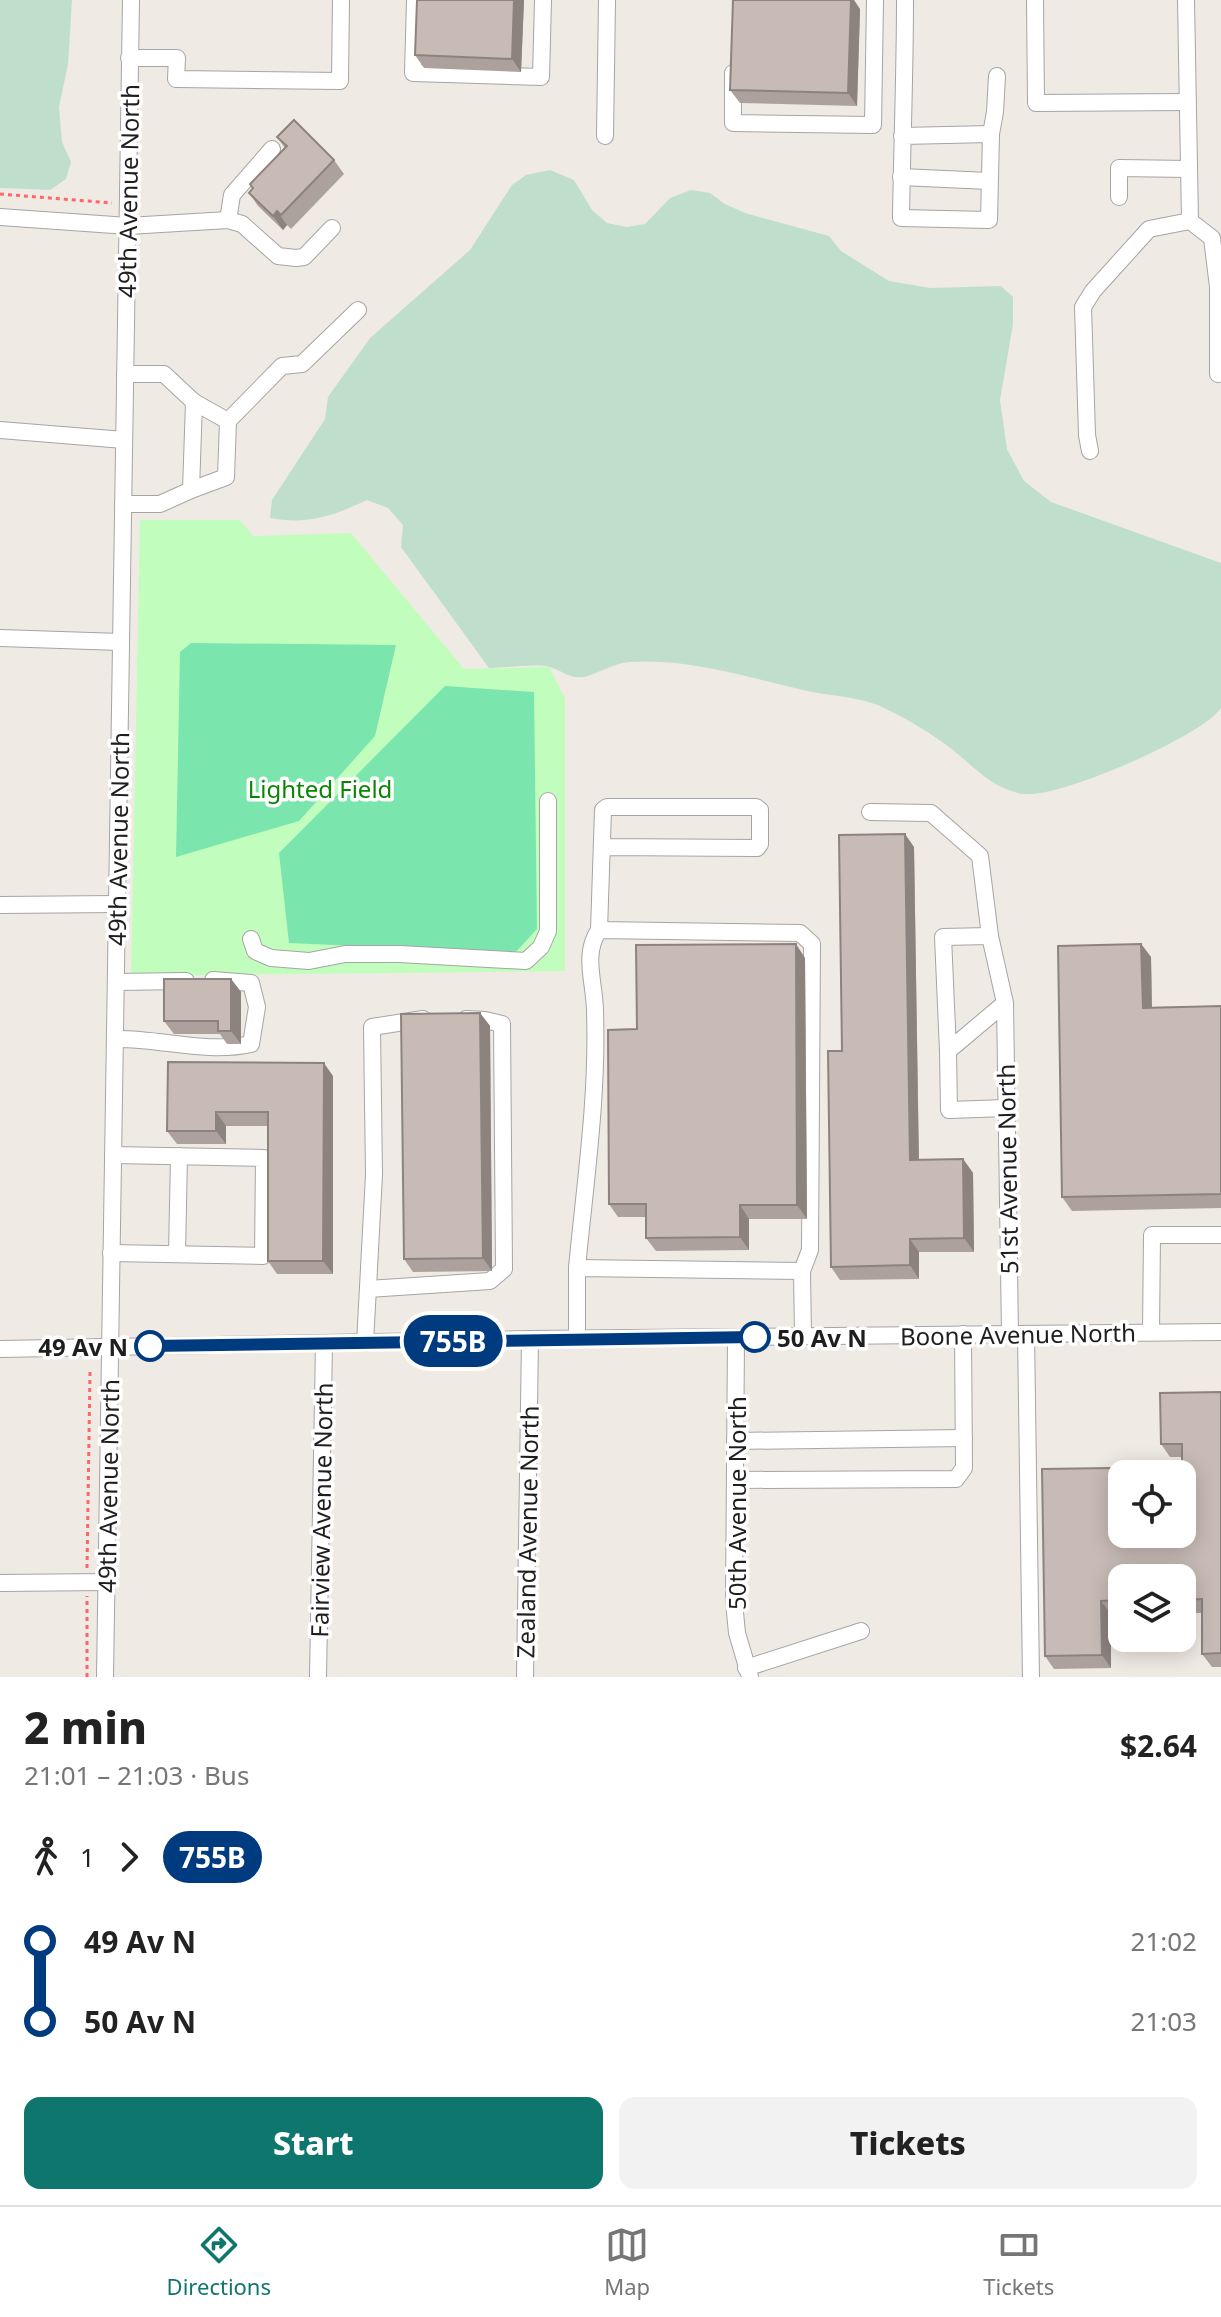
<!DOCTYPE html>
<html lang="en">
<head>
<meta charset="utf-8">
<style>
  :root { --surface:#fff; --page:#f2f2f2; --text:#222; --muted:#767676; --line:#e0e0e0; --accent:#0f766e }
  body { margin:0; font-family:"Noto Sans",sans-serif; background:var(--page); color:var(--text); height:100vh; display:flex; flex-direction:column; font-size:30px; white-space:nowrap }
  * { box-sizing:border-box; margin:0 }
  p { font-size:26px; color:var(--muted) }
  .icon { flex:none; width:44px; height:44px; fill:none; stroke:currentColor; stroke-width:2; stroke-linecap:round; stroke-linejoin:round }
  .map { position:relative; height:1677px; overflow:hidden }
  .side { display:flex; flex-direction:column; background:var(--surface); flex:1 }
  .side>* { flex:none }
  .badge { padding:0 16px; border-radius:26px; font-size:28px; line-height:52px }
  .controls { position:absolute; left:1108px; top:1460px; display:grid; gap:16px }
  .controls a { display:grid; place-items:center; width:88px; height:88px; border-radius:16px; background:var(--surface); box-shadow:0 4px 20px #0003; font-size:40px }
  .map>.badge { position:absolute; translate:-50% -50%; box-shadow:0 0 0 4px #fff }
  .legs { display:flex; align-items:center; gap:12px; height:88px; padding:0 24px; font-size:26px }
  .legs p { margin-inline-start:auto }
  .headline { display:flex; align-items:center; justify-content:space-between; height:136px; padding:0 24px }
  h1 { font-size:44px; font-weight:800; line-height:60px }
  .action { display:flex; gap:16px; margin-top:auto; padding:16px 24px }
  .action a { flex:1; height:92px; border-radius:16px; background:var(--accent); color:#fff; font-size:32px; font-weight:800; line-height:92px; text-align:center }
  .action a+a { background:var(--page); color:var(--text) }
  ul { padding:0 24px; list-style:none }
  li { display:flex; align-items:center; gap:28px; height:80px; font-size:30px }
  li i { display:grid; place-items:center; width:12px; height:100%; margin:0 10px; background:currentColor }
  li i::after { content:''; width:20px; height:20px; margin:-10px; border:6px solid; border-radius:50%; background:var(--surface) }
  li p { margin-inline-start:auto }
  li:first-child i { background:linear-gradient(#0000 50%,currentColor 0) }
  li:last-child i { background:linear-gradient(currentColor 50%,#0000 0) }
  .tabs { display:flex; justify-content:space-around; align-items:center; height:112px; border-top:2px solid var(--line); background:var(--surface); font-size:22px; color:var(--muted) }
  .tabs a { display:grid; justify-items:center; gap:4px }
  .tabs .on { color:var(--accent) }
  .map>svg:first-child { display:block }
  .wetland { fill:#bfdfcc }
  .park { fill:#c1febd }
  .pitch { fill:#7be5ae }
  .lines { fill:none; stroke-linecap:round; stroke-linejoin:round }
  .minor-casing { stroke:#a5a5a5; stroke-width:18 }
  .path { stroke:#ff666b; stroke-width:3; stroke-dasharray:4 4; stroke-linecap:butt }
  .minor { stroke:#fff; stroke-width:16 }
  .wall { fill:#aca19d }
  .shaded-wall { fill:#8c837f }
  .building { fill:#c8bbb6; stroke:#8c837f; stroke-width:2; fill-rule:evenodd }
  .line-1-casing { stroke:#fff; stroke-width:18 }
  .line-1 { stroke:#003b80; stroke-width:12 }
  .stop-1-dot { fill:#fff; stroke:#003b80; stroke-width:4 }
  .labels { text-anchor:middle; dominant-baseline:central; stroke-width:7; stroke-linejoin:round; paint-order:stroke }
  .street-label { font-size:24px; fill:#1e1e1e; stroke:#fff }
  .park-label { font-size:24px; fill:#0a8603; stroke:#fff }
  .stop-label { font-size:24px; font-weight:bold; fill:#1e1e1e; stroke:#fff; text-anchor:start }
</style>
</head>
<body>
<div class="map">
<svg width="1221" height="1677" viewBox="0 0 1221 1677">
  <rect width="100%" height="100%" fill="#f0eae4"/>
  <!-- wetland -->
  <g class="wetland">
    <path d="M0,0h72l-4,64 -9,43 3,35 9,20 -5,17 -16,11 -50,-2z"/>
    <path d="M550,170l24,10 18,30 15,13 20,4 18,-3 25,-26 21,-8 19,3 15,11 20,9 84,23 12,15 48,30 41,7 71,-2 12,11v27l-13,76 7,49 17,32 27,21 170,61v145c-18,28 -163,91 -197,86 -30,-4 -49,-26 -71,-44 -22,-17 -47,-32 -73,-44 -23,-10 -52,-10 -77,-16 -57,-13 -114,-32 -173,-28 -17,1 -30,11 -46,15 -14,2 -22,-6 -34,-10 -14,-4 -45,1 -61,1l-88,-121 2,-22 -15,-17 -21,-8c-34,16 -60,25 -97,18l2,-18 53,-81 3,-22 42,-59 100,-88 42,-65 14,-10z"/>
  </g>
  <!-- park -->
  <path class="park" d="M140,520h100l13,16 98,-3 113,136 85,-2 16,31v273l-434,5z"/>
  <!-- pitch -->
  <g class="pitch">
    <path d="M191,643l205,2 -21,91 -76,85 -123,36 4,-205z"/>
    <path d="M445,686l89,6 3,237 -22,24 -226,-10 -10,-90z"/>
  </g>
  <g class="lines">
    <!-- minor casing -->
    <g class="minor-casing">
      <g id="minor">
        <path d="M415,0l-2,73 128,4 2,-77"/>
        <path d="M1035,0l1,103 151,-1"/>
        <path d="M1186,0l4,221"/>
        <path d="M129,58h48l-1,21 164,2 1,-81"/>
        <path d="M733,73v50l140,2 2,-125"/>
        <path d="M991,134l4,-22 2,-36"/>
        <path d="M605,136l2,-136"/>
        <path d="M902,136l89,-2 -2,86 -88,-2c1,-72 4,-145 4,-218"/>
        <path d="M901,177l88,4"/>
        <path d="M1119,197v-29l70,1"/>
        <path d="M0,217l128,9 100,-6 14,4 36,32 18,2 8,-1 28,-29"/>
        <path d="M228,220l4,-25 40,-46"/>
        <path d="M194,402l34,19"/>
        <path d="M0,430l124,10"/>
        <path d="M1090,451l-3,-16 -4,-128 10,-16 56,-62 41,-8 22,17 6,49v87"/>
        <path d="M191,490l35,-13 2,-56 54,-55 20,-2 56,-54"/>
        <path d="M123,504h37l31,-14 3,-88 -30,-28h-39"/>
        <path d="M0,638l121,4"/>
        <path d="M870,812l61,1 49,43 10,80"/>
        <path d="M0,905l117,-1"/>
        <path d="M599,930l4,-120 4,-3h149l4,3v34l-3,4 -155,-1"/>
        <path d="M251,939l4,12 16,7 38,3 36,-7h54l127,7 15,-14 7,-16v-130"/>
        <path d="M116,982l70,-1"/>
        <path d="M1005,1003l-57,48 -5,-114 47,-1 15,67 5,331"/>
        <path d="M115,1039c45,-1 91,15 136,5l6,-37 -6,-24 -38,-3"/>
        <path d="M948,1051l1,59 57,-2"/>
        <path d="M111,1253l152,3 1,-98 -151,-3"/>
        <path d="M177,1254l2,-98"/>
        <path d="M577,1268c8,-85 21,-171 18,-256 0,-29 -13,-57 4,-82l201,3 12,11 -2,306 -8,21"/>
        <path d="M368,1289l122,-8 14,-12 -2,-245 -17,-4 -19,-1"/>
        <path d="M1151,1332l1,-97h69"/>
        <path d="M1026,1334l5,343"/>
        <path d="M736,1337l-2,265 3,31 13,44"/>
        <path d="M577,1339v-71l225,3 1,65"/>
        <path d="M365,1343l9,-168 -2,-148 51,-8"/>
        <path d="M0,1349l530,-10 691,-7"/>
        <path d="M735,1441l229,-3"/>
        <path d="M735,1480l221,-1 8,-11 -1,-134"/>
        <path d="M0,1583l107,-1"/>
        <path d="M746,1668l115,-37"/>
        <path d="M105,1677l26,-1677"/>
        <path d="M318,1677l6,-333"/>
        <path d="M525,1677l5,-338"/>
      </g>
    </g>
    <!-- path -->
    <g class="path">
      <path d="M0,194l112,9"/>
      <path d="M87,1568l3,-196"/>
      <path d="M87,1677v-81"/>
    </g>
    <!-- minor -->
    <use href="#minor" class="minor"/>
  </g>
  <!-- wall -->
  <g class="wall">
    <path d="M417,0h107l-3,72 -97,-4 -9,-13z"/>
    <path d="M860,9l-3,97 -117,-3 -10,-13z"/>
    <path d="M277,137l57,23 10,14 -53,55 -4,-4 -4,5 -25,-24 -9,-13 4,-5 -3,-4 35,-36z"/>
    <path d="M914,847l5,313 44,-1 10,14 1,79h-55v27l-79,1 -9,-13 11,-216z"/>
    <path d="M1141,944l10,13 1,50 69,-1v202l-149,3 -10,-14z"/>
    <path d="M805,958l2,261h-58v31l-93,1 -10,-13v-21h-28l-9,-13 28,-175z"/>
    <path d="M231,979l10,13v52h-14l-7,-10h-46l-10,-13z"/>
    <path d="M480,1013l10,13 2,245 -79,1 -9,-13z"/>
    <path d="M168,1062l165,14v198h-56l-9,-13v-135h-42v18h-49l-10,-13z"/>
    <path d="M1221,1392v275h-9l-10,-13v-41h-20v-35h-60v36h-11v54l-57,1 -9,-13 137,-189v-10h-12l-9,-13z"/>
  </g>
  <!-- shaded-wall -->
  <g class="shaded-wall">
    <path d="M514,0h10l-3,72 -9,-13z"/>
    <path d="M851,0h3l6,9 -3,97 -9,-13z"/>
    <path d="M277,211l10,14 -4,5 -10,-14z"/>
    <path d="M905,834l9,13 5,326 -9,-13z"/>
    <path d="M796,944l9,14 2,261 -10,-14z"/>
    <path d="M1141,944l10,13 1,64 -9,-13z"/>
    <path d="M231,979l10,13v52l-10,-13z"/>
    <path d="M480,1013l10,13 2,245 -9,-13z"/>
    <path d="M324,1063l9,13v198l-10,-13z"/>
    <path d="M216,1112l10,14v18l-10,-13z"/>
    <path d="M963,1159l10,14 1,79 -10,-14z"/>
    <path d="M740,1205l9,14v31l-9,-13z"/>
    <path d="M910,1239l9,13v27l-9,-14z"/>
    <path d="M1101,1601l10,13v54l-9,-13z"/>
  </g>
  <!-- building -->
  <g class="building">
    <path d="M417,0h97l-2,59 -97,-4z"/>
    <path d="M733,0h118l-3,93 -118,-3z"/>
    <path d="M294,120l40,40 -53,55 -4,-4 -4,5 -24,-23 4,-5 -3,-4 37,-38 -10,-9z"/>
    <path d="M905,834l5,326 53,-1 1,79 -54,1v26l-79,2 -3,-216h14l-3,-216z"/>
    <path d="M796,944l1,261h-57v32l-94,1v-34h-37l-1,-174 29,-1 -1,-84z"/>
    <path d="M1141,944l2,64 78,-2v188l-159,3 -4,-251z"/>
    <path d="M164,979h67v52h-13v-10h-54z"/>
    <path d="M480,1013l3,245 -79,1 -3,-245z"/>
    <path d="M168,1062l156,1 -1,198h-55v-149h-52v19h-49z"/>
    <path d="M1221,1392v261l-19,1v-55l-20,1v-22h-60v22l-21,1 1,54 -57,1 -3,-187 140,-2v-23h-21l-1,-51zM1122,1474h60v60h-60z"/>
  </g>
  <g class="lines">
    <!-- line-1 casing -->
    <g class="line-1-casing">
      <path id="line-1" d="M150,1346l605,-9"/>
    </g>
    <!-- line-1 -->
    <use href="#line-1" class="line-1"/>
  </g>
  <!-- markers -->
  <g class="stop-1-dot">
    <circle cx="755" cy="1337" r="14"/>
    <circle cx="150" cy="1346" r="14"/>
  </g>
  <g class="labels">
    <!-- street labels -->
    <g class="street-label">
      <text transform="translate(128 191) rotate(-89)">49th Avenue North</text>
      <text transform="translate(118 839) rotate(-89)">49th Avenue North</text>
      <text transform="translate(1007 1169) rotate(-91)">51st Avenue North</text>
      <text transform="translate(1018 1334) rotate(-1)">Boone Avenue North</text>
      <text transform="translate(108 1486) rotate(-89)">49th Avenue North</text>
      <text transform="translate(736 1503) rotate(-90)">50th Avenue North</text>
      <text transform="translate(321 1510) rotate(-89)">Fairview Avenue North</text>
      <text transform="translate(527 1532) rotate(-89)">Zealand Avenue North</text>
    </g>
    <!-- park labels -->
    <g class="park-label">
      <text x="320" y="788">Lighted Field</text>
    </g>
    <!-- stop labels -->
    <g class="stop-label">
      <text x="777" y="1337">50 Av N</text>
      <text x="128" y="1346" text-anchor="end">49 Av N</text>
    </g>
  </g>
</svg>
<div class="controls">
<a><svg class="icon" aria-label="locate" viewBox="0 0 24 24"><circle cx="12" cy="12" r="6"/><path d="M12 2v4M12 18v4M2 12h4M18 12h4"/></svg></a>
<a><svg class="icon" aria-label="layers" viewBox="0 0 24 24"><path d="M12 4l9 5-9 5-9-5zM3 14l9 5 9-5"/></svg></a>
</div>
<b class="badge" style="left:453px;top:1341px;background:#003b80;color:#fff">755B</b>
</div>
<section class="side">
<div class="headline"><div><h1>2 min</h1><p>21:01 – 21:03 · Bus</p></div><b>$2.64</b></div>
<div class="legs"><svg class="icon" aria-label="walk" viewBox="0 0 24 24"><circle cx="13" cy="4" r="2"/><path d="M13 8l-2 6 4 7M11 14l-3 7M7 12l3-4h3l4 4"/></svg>1<svg class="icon" aria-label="forward" viewBox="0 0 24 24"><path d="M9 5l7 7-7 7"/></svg><b class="badge" style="background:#003b80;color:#fff">755B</b></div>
<ul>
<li><i style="color:#003b80"></i><b>49 Av N</b><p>21:02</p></li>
<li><i style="color:#003b80"></i><b>50 Av N</b><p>21:03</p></li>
</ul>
<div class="action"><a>Start</a><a>Tickets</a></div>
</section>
<nav class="tabs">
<a class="on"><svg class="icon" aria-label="directions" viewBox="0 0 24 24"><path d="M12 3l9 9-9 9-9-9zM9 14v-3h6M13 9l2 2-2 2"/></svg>Directions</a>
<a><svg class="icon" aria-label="map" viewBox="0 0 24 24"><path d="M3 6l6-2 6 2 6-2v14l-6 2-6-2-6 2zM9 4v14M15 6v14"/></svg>Map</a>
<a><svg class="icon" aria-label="tickets" viewBox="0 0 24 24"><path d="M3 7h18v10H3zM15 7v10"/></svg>Tickets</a>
</nav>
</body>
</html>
